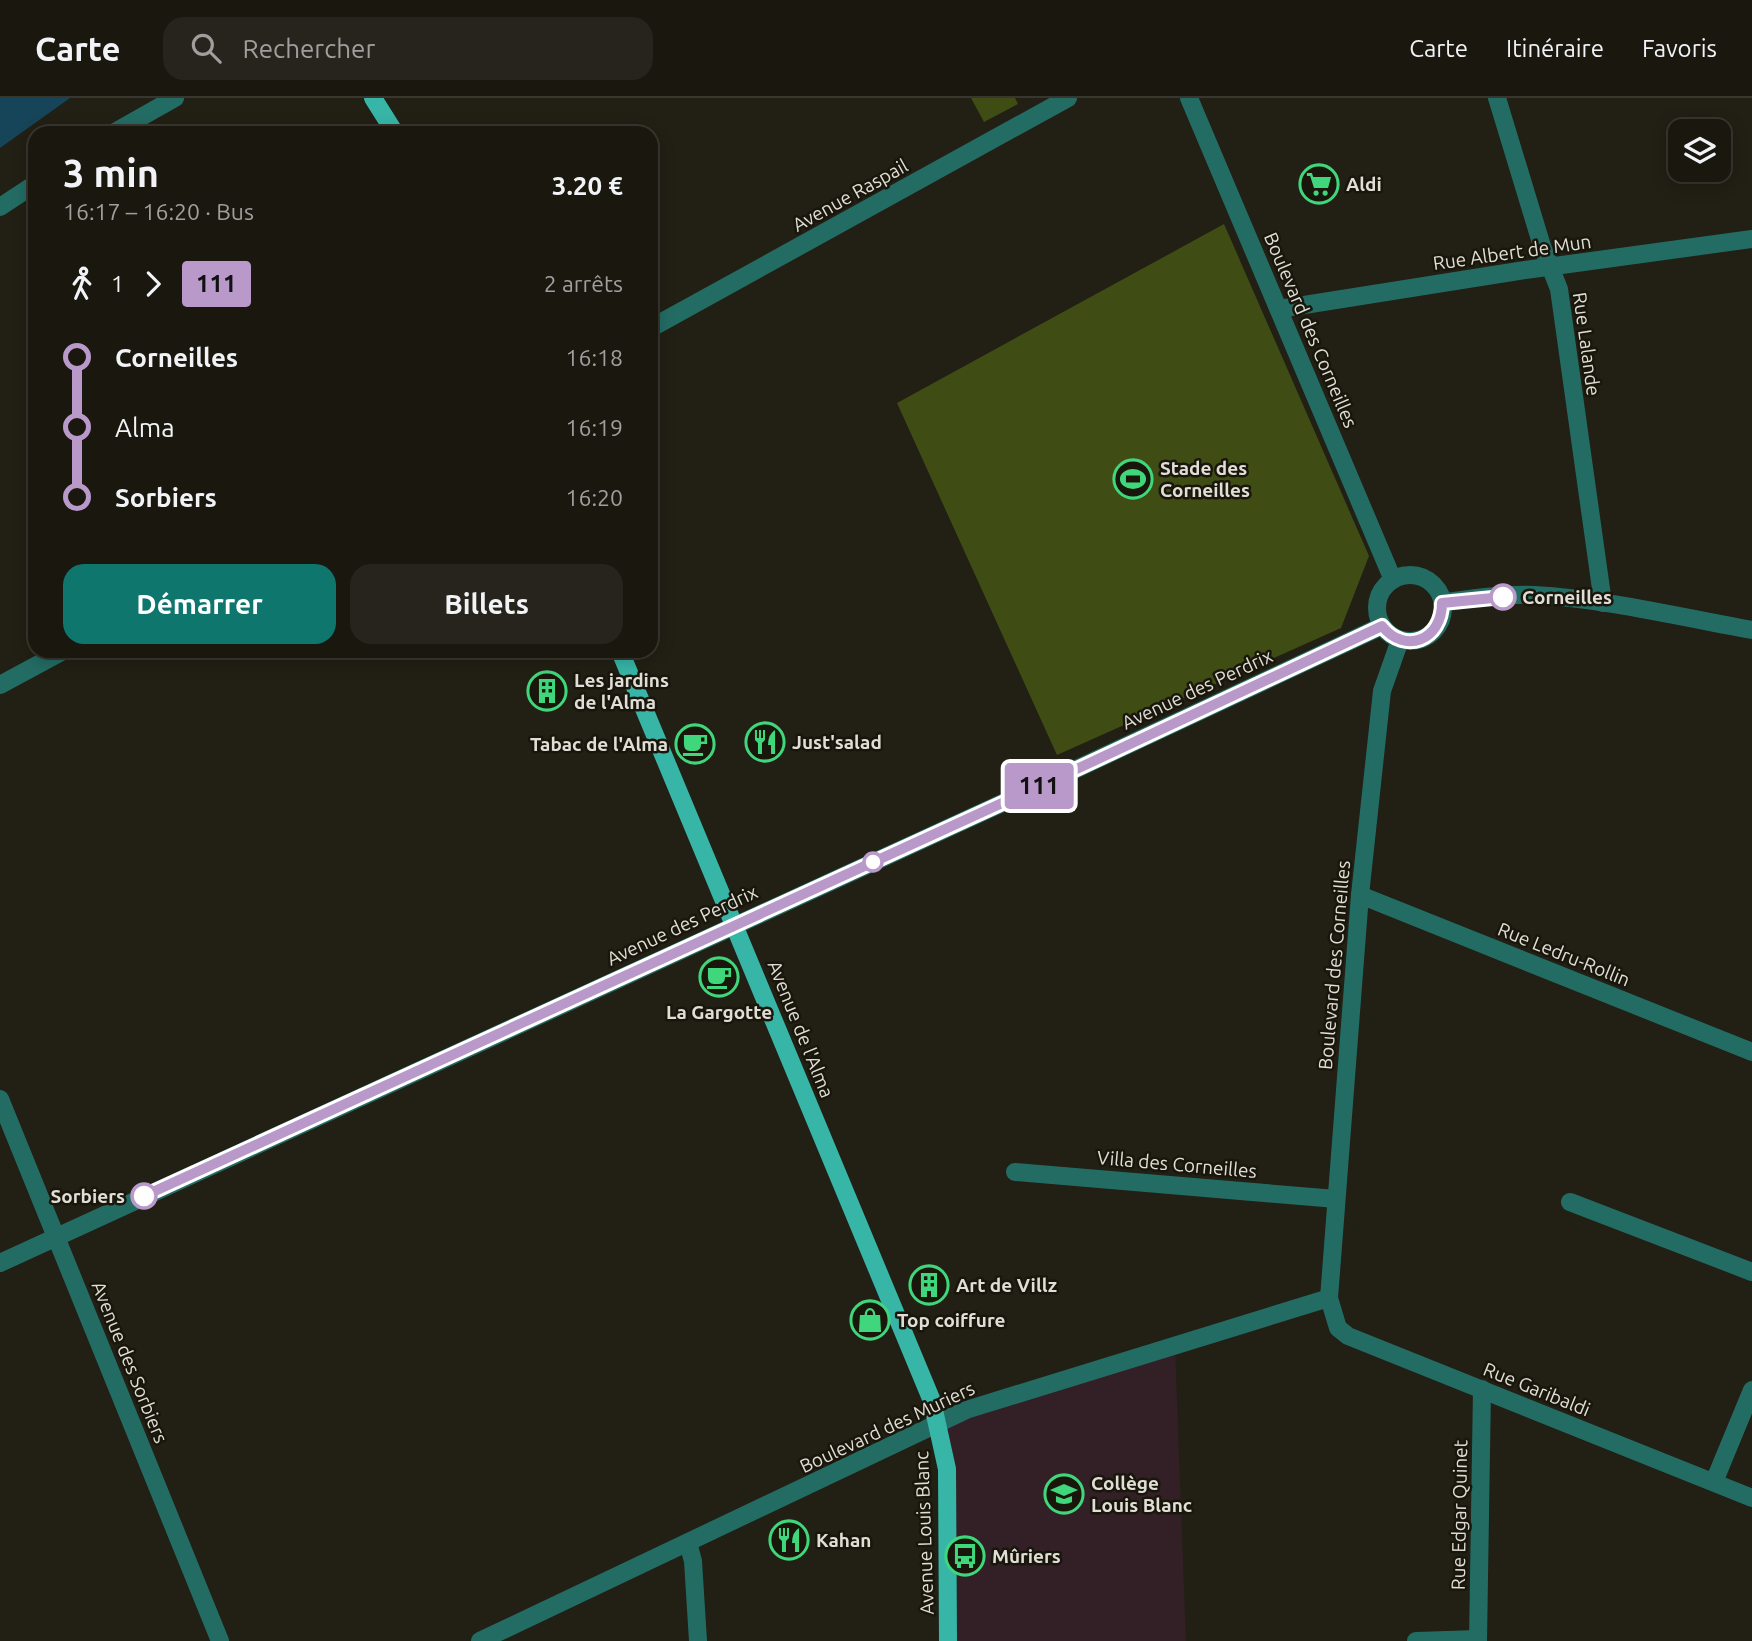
<!DOCTYPE html>
<html lang="fr">
<head>
<meta charset="utf-8">
<style>
  :root { --surface:#1a170f; --page:#27241d; --text:#f1f3f6; --muted:#9f9f9e; --line:#38362f; --accent:#0f766e }
  body { margin:0; font-family:Ubuntu,sans-serif; background:var(--page); color:var(--text); height:100vh; display:flex; flex-direction:column; font-size:26px; white-space:nowrap }
  * { box-sizing:border-box; margin:0 }
  p { font-size:23px; color:var(--muted) }
  .icon { flex:none; width:38px; height:38px; fill:none; stroke:currentColor; stroke-width:2; stroke-linecap:round; stroke-linejoin:round }
  .map { position:relative; flex:1; overflow:hidden }
  .side { position:absolute; left:28px; top:28px; width:630px; height:532px; display:flex; flex-direction:column; background:var(--surface); border-radius:21px; box-shadow:0 4px 18px #0003,0 0 0 2px var(--line) }
  .side>* { flex:none }
  .badge { padding:0 14px; border-radius:5px; font-size:24px; line-height:46px }
  .buttons { position:absolute; left:1668px; top:21px; display:grid; gap:14px }
  .buttons a { display:grid; place-items:center; width:63px; height:63px; border-radius:14px; background:var(--surface); box-shadow:0 4px 18px #0003,0 0 0 2px var(--line); font-size:35px }
  .map>.badge { position:absolute; translate:-50% -50%; box-shadow:0 0 0 4px #fff }
  .legs { display:flex; align-items:center; gap:10px; height:77px; padding:0 35px; font-size:23px }
  .legs p { margin-inline-start:auto }
  .overview { display:flex; align-items:center; justify-content:space-between; height:119px; padding:0 35px }
  h1 { font-size:38px; font-weight:700; line-height:52px }
  .cta { display:flex; gap:14px; margin-top:auto; padding:14px 35px }
  .cta a { flex:1; height:80px; border-radius:21px; background:var(--accent); color:#fff; font-size:28px; font-weight:700; line-height:80px; text-align:center }
  .cta a+a { background:var(--page); color:var(--text) }
  ul { padding:0 35px; list-style:none }
  li { display:flex; align-items:center; gap:24px; height:70px; font-size:26px }
  li i { display:grid; place-items:center; width:10px; height:100%; margin:0 9px; background:currentColor }
  li i::after { content:''; width:18px; height:18px; margin:-9px; border:5px solid; border-radius:50%; background:var(--surface) }
  li p { margin-inline-start:auto }
  li:first-child i { background:linear-gradient(#0000 50%,currentColor 0) }
  li:last-child i { background:linear-gradient(currentColor 50%,#0000 0) }
  header { display:flex; align-items:center; gap:42px; box-sizing:border-box; height:98px; padding:0 35px; background:var(--surface); border-bottom:2px solid var(--line) }
  header strong { font-size:33px }
  nav { display:flex; gap:38px; margin-inline-start:auto; font-size:24px }
  .search { width:490px; height:63px; background:var(--page); display:flex; align-items:center; gap:18px; box-sizing:border-box; padding:0 24px; border-radius:21px; color:var(--muted); font-size:26px }
  .map>svg:first-child { display:block }
  .education { fill:#322026 }
  .green { fill:#3f4d15 }
  .water { fill:#16455a }
  .lines { fill:none; stroke-linecap:round; stroke-linejoin:round }
  .minor { stroke:#236c64; stroke-width:18 }
  .major { stroke:#37b6a8; stroke-width:18 }
  .line-1-casing { stroke:#fff; stroke-width:16 }
  .line-1 { stroke:#b899ca; stroke-width:10 }
  .stop-1-dot { fill:#fff; stroke:#b899ca; stroke-width:3.5 }
  .labels { text-anchor:middle; dominant-baseline:central; stroke-width:5; stroke-linejoin:round; paint-order:stroke }
  .poi-label { font-size:19px; font-weight:bold; fill:#e0ded7; stroke:#19160b; text-anchor:start }
  .street-label { font-size:19px; fill:#e0ded7; stroke:#19160b }
  .stop-label { font-size:19px; font-weight:bold; fill:#e0ded7; stroke:#19160b; text-anchor:start }
</style>
</head>
<body>
<header>
<strong>Carte</strong>
<div class="search"><svg class="icon" aria-label="search" viewBox="0 0 24 24"><circle cx="10" cy="10" r="6"/><path d="M15 15l6 6"/></svg>Rechercher</div>
<nav><a>Carte</a><a>Itinéraire</a><a>Favoris</a></nav>
</header>
<div class="map">
<svg width="1752" height="1543" viewBox="0 0 1752 1543">
  <rect width="100%" height="100%" fill="#221f14"/>
  <!-- education -->
  <path class="education" d="M1175,1248l11,295h-238l-10,-216z"/>
  <!-- green -->
  <g class="green">
    <path d="M971,0h44l3,6 -34,18z"/>
    <path d="M1224,126l145,332 -28,72 -284,127 -160,-352z"/>
  </g>
  <!-- water -->
  <path class="water" d="M0,0h70l-70,50z"/>
  <g class="lines">
    <!-- minor -->
    <g class="minor">
      <path d="M1189,0l204,482"/>
      <path d="M1497,0l45,148 17,43 44,314"/>
      <path d="M113,35l62,-35"/>
      <path d="M0,109l35,-23"/>
      <path d="M1279,211l246,-39 227,-31"/>
      <path d="M651,230l417,-230"/>
      <circle cx="1410" cy="510" r="33"/>
      <path d="M1442,505c30,-5 62,-9 92,-8 73,4 146,22 218,35"/>
      <path d="M1400,542l-18,51 -22,204 -31,403 9,30 10,8 404,162"/>
      <path d="M0,587l63,-34"/>
      <path d="M1360,797l392,157"/>
      <path d="M0,1001l220,542"/>
      <path d="M1015,1074l321,27"/>
      <path d="M1570,1104l182,70"/>
      <path d="M0,1165l1057,-485 325,-152"/>
      <path d="M1714,1384l38,-92"/>
      <path d="M688,1445l5,18 5,80"/>
      <path d="M480,1543l486,-231 363,-112"/>
      <path d="M1416,1543l62,-2"/>
      <path d="M1478,1543l4,-252"/>
    </g>
    <!-- major -->
    <g class="major">
      <path d="M373,0l22,35"/>
      <path d="M620,553l312,750 15,68 1,172"/>
    </g>
  </g>
  <g class="lines">
    <!-- line-1 casing -->
    <g class="line-1-casing">
      <path id="line-1" d="M144,1098l937,-429 301,-141c23,29 60,14 60,-23l61,-6"/>
    </g>
    <!-- line-1 -->
    <use href="#line-1" class="line-1"/>
  </g>
  <!-- icons -->
  <defs>
    <g id="supermarket-ring" transform="scale(2.0125)"><circle r="9.5" fill="#19160b" stroke="#40d77c" stroke-width="1.5"/><path d="M-6-5.5h2.5l.6 2H6L4.5 2H-2.5L-4.4-4H-6ZM-1.5 3.2a1.3 1.3 0 1 0 .1 0ZM3 3.2a1.3 1.3 0 1 0 .1 0Z" fill="#40d77c"/></g>
    <g id="stadium-ring" transform="scale(2.0125)"><circle r="9.5" fill="#19160b" stroke="#40d77c" stroke-width="1.5"/><path d="M0-5a6.5 5 0 1 0 0 10a6.5 5 0 1 0 0-10ZM-3.5-1.8h7v3.6h-7Z" fill="#40d77c"/></g>
    <g id="building-ring" transform="scale(2.0125)"><circle r="9.5" fill="#19160b" stroke="#40d77c" stroke-width="1.5"/><path d="M-4-6H4V6H1V3H-1V6H-4ZM-2.5-4.3h1.7v1.8h-1.7ZM.8-4.3h1.7v1.8H.8ZM-2.5-1h1.7V.8h-1.7ZM.8-1h1.7V.8H.8Z" fill="#40d77c"/></g>
    <g id="restaurant-ring" transform="scale(2.0125)"><circle r="9.5" fill="#19160b" stroke="#40d77c" stroke-width="1.5"/><path d="M-5-6h1v4h1v-4h1v4h1v-4h1v5L-1.5 .5V6h-2V.5L-5-1ZM5-6V6H3V1.5H1.5Q1.5-4 5-6Z" fill="#40d77c"/></g>
    <g id="cafe-ring" transform="scale(2.0125)"><circle r="9.5" fill="#19160b" stroke="#40d77c" stroke-width="1.5"/><path d="M-5.5-4.5H6V0H3Q3 3.5 0 3.5H-2.5Q-5.5 3.5-5.5 0ZM3-3.2v2h1.7v-2ZM-6 4.5H4V6H-6Z" fill="#40d77c"/></g>
    <g id="shop-ring" transform="scale(2.0125)"><circle r="9.5" fill="#19160b" stroke="#40d77c" stroke-width="1.5"/><path d="M-5-2.5h2.3a2.7 3.5 0 0 1 5.4 0H5L5.5 6h-11ZM-1.5-2.5h3a1.5 2.3 0 0 0-3 0Z" fill="#40d77c"/></g>
    <g id="school-ring" transform="scale(2.0125)"><circle r="9.5" fill="#19160b" stroke="#40d77c" stroke-width="1.5"/><path d="M0-5L7-2L0 1L-7-2ZM-4 1L0 2.5L4 1V4Q0 6-4 4Z" fill="#40d77c"/></g>
    <g id="bus-ring" transform="scale(2.0125)"><circle r="9.5" fill="#19160b" stroke="#40d77c" stroke-width="1.5"/><path d="M-5-6H5V4H4V6H2V4H-2V6H-4V4H-5ZM-3.5-4V0h7V-4ZM-3.5 1.2v1.5H-2V1.2ZM2 1.2v1.5H3.5V1.2Z" fill="#40d77c"/></g>
  </defs>
  <g fill-rule="evenodd">
    <use href="#supermarket-ring" x="1319" y="86"/>
    <use href="#stadium-ring" x="1133" y="381"/>
    <use href="#building-ring" x="547" y="593"/>
    <use href="#restaurant-ring" x="765" y="644"/>
    <use href="#cafe-ring" x="695" y="646"/>
    <use href="#cafe-ring" x="719" y="879"/>
    <use href="#building-ring" x="929" y="1187"/>
    <use href="#shop-ring" x="870" y="1222"/>
    <use href="#school-ring" x="1064" y="1396"/>
    <use href="#restaurant-ring" x="789" y="1442"/>
    <use href="#bus-ring" x="965" y="1458"/>
  </g>
  <!-- markers -->
  <g class="stop-1-dot">
    <circle cx="1503" cy="499" r="12"/>
    <circle cx="873" cy="764" r="9"/>
    <circle cx="144" cy="1098" r="12"/>
  </g>
  <g class="labels">
    <!-- poi labels -->
    <g class="poi-label">
      <text x="1346" y="86">Aldi</text>
      <text x="1160" y="370">Stade des<tspan x="1160" dy="22">Corneilles</tspan></text>
      <text x="574" y="582">Les jardins<tspan x="574" dy="22">de l'Alma</tspan></text>
      <text x="792" y="644">Just'salad</text>
      <text x="668" y="646" text-anchor="end">Tabac de l'Alma</text>
      <text x="719" y="914" text-anchor="middle">La Gargotte</text>
      <text x="956" y="1187">Art de Villz</text>
      <text x="897" y="1222">Top coiffure</text>
      <text x="1091" y="1385">Collège<tspan x="1091" dy="22">Louis Blanc</tspan></text>
      <text x="816" y="1442">Kahan</text>
      <text x="992" y="1458">Mûriers</text>
    </g>
    <!-- street labels -->
    <g class="street-label">
      <text transform="translate(850 97) rotate(-29)">Avenue Raspail</text>
      <text transform="translate(1512 154) rotate(-8)">Rue Albert de Mun</text>
      <text transform="translate(1311 232) rotate(67)">Boulevard des Corneilles</text>
      <text transform="translate(1587 246) rotate(82)">Rue Lalande</text>
      <text transform="translate(1197 591) rotate(-25)">Avenue des Perdrix</text>
      <text transform="translate(682 827) rotate(-25)">Avenue des Perdrix</text>
      <text transform="translate(1564 856) rotate(22)">Rue Ledru-Rollin</text>
      <text transform="translate(1334 867) rotate(-85)">Boulevard des Corneilles</text>
      <text transform="translate(801 931) rotate(68)">Avenue de l'Alma</text>
      <text transform="translate(1177 1066) rotate(5)">Villa des Corneilles</text>
      <text transform="translate(130 1264) rotate(68)">Avenue des Sorbiers</text>
      <text transform="translate(1537 1291) rotate(22)">Rue Garibaldi</text>
      <text transform="translate(887 1329) rotate(-25)">Boulevard des Muriers</text>
      <text transform="translate(1459 1417) rotate(-89)">Rue Edgar Quinet</text>
      <text transform="translate(924 1435) rotate(-92)">Avenue Louis Blanc</text>
    </g>
    <!-- stop labels -->
    <g class="stop-label">
      <text x="1522" y="499">Corneilles</text>
      <text x="125" y="1098" text-anchor="end">Sorbiers</text>
    </g>
  </g>
</svg>
<div class="buttons">
<a><svg class="icon" aria-label="layers" viewBox="0 0 24 24"><path d="M12 4l9 5-9 5-9-5zM3 14l9 5 9-5"/></svg></a>
</div>
<b class="badge" style="left:1039px;top:688px;background:#b899ca;color:#111">111</b>
<section class="side">
<div class="overview"><div><h1>3 min</h1><p>16:17 – 16:20 · Bus</p></div><b>3.20 €</b></div>
<div class="legs"><svg class="icon" aria-label="walk" viewBox="0 0 24 24"><circle cx="13" cy="4" r="2"/><path d="M13 8l-2 6 4 7M11 14l-3 7M7 12l3-4h3l4 4"/></svg>1<svg class="icon" aria-label="forward" viewBox="0 0 24 24"><path d="M9 5l7 7-7 7"/></svg><b class="badge" style="background:#b899ca;color:#111">111</b><p>2 arrêts</p></div>
<ul>
<li><i style="color:#b899ca"></i><b>Corneilles</b><p>16:18</p></li>
<li><i style="color:#b899ca"></i><span>Alma</span><p>16:19</p></li>
<li><i style="color:#b899ca"></i><b>Sorbiers</b><p>16:20</p></li>
</ul>
<div class="cta"><a>Démarrer</a><a>Billets</a></div>
</section>
</div>
</body>
</html>
